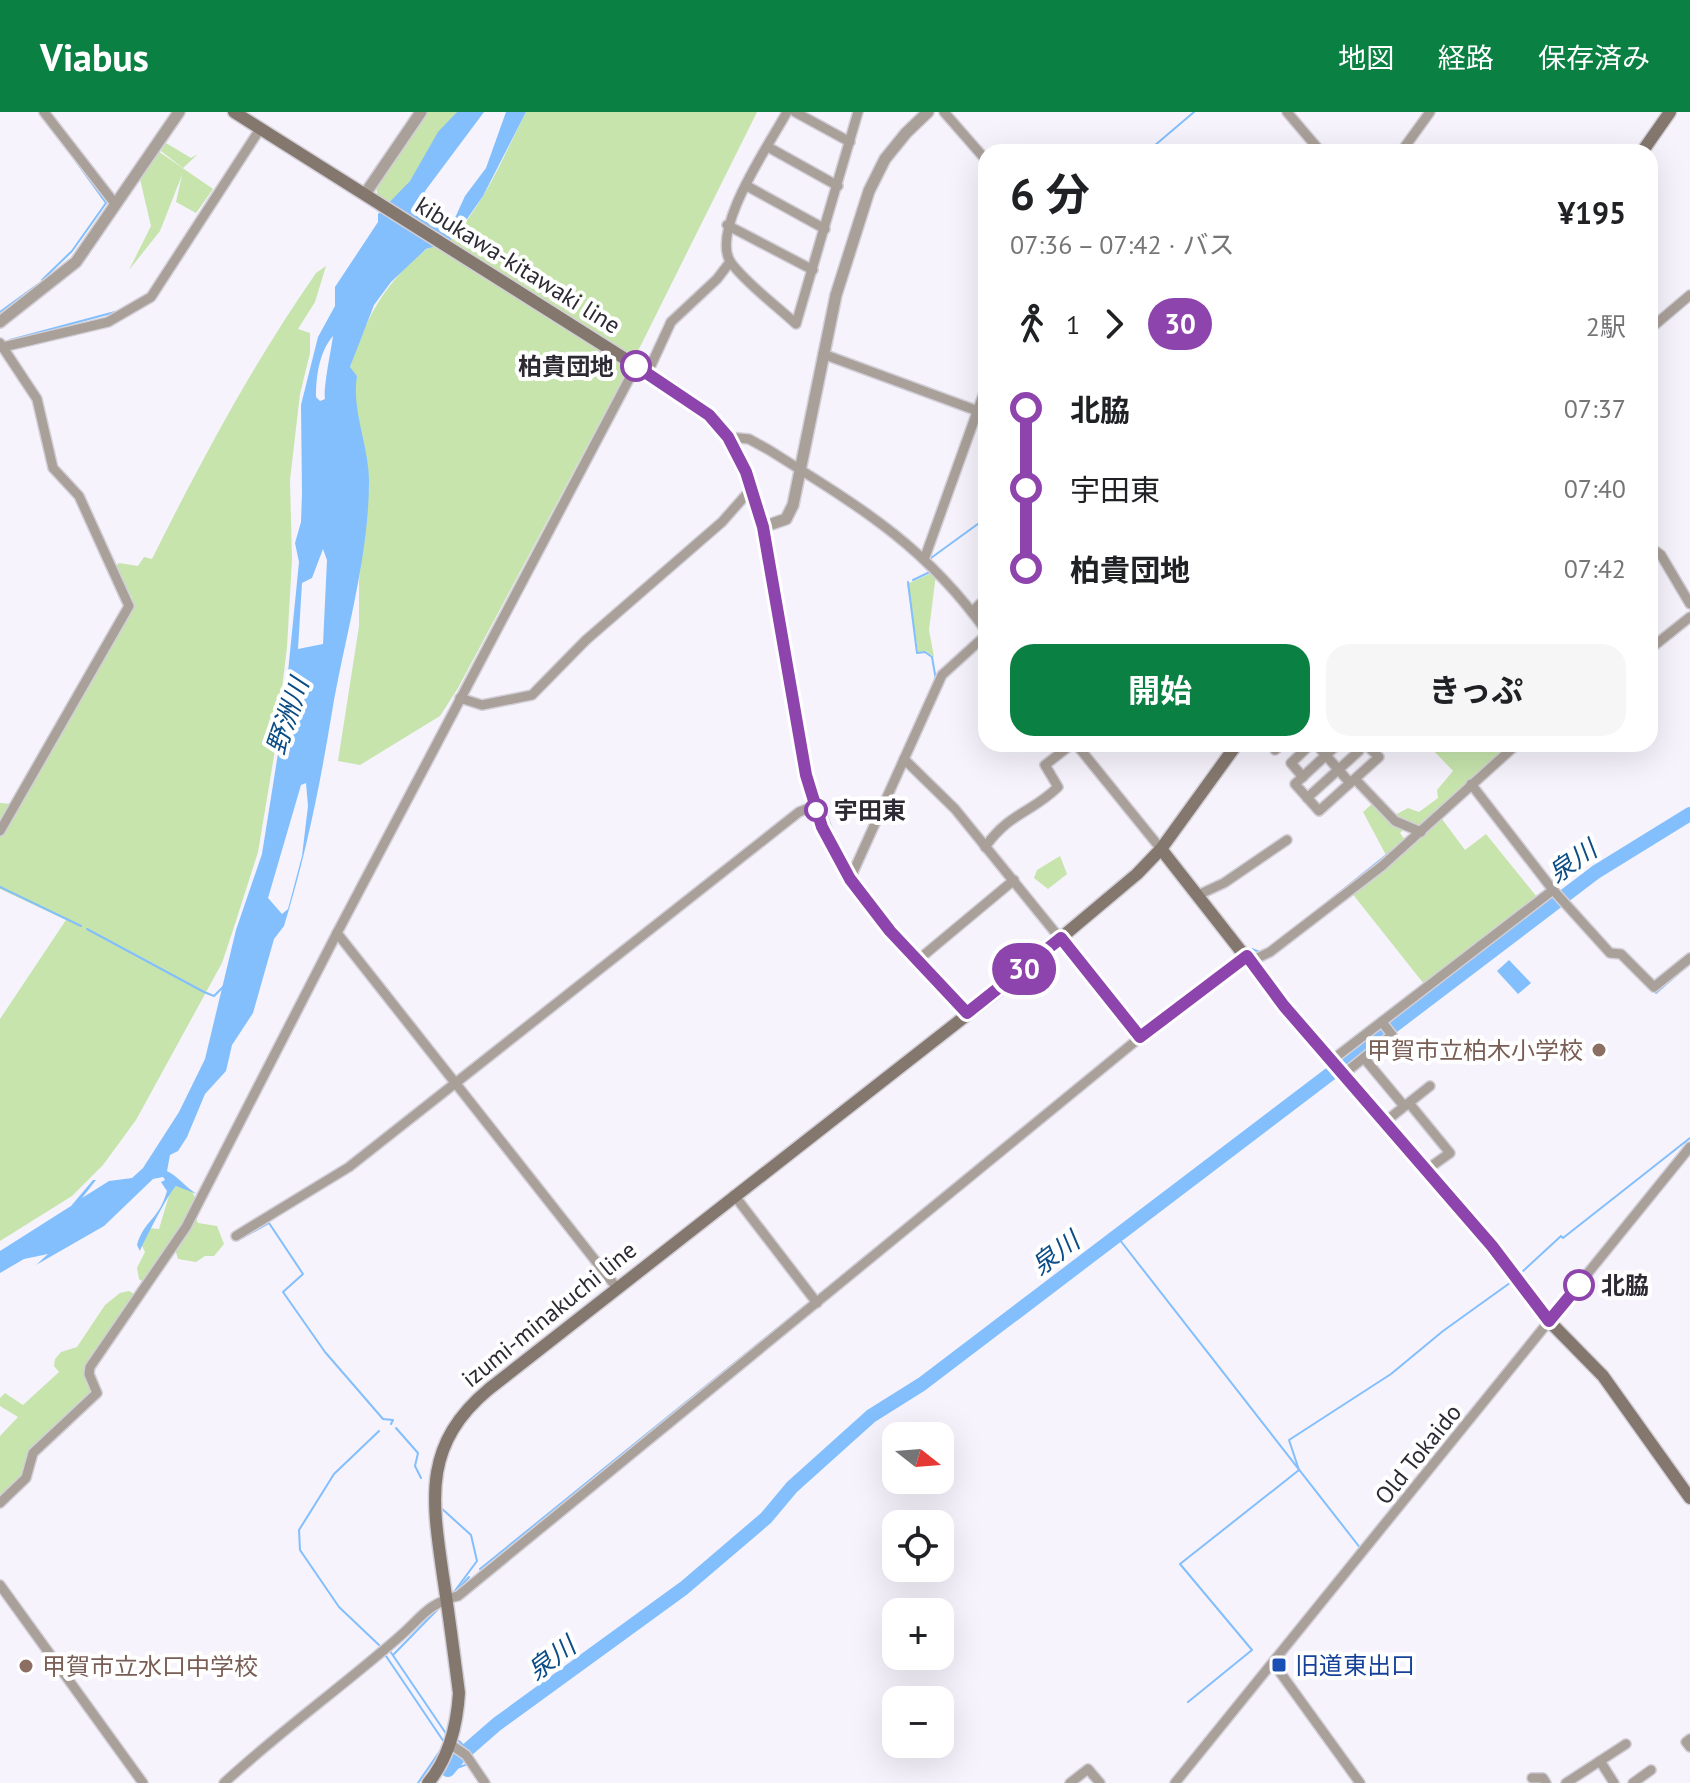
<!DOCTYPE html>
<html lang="ja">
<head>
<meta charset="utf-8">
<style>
  :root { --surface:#fff; --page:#f6f6f6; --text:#202124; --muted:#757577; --accent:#0b8043 }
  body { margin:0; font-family:"PT Sans","Noto Sans JP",sans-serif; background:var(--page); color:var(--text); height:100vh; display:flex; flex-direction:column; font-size:30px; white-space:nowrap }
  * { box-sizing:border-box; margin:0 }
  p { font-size:26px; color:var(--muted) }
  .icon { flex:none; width:44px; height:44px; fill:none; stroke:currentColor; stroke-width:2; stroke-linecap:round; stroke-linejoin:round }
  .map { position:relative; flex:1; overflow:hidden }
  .sheet { position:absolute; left:978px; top:32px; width:680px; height:608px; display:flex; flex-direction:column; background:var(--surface); border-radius:24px; box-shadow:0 8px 32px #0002 }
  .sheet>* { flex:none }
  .badge { padding:0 16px; border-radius:26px; font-size:28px; line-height:52px }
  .needle { width:52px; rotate:107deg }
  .buttons { position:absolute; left:882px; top:1310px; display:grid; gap:16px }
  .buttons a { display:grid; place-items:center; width:72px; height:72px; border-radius:16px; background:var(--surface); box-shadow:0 8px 32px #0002; font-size:40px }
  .map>.badge { position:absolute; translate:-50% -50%; box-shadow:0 0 0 4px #fff }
  .legs { display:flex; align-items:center; gap:12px; height:88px; padding:0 32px; font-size:26px }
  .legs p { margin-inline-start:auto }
  .overview { display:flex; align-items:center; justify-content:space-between; height:136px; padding:0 32px }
  h1 { font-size:44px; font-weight:700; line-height:60px }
  .primary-button { display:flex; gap:16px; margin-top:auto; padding:16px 32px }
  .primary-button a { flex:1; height:92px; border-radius:24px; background:var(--accent); color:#fff; font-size:32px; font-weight:700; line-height:92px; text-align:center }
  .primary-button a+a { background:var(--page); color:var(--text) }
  ul { padding:0 32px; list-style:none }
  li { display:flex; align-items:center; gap:28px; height:80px; font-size:30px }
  li i { display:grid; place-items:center; width:12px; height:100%; margin:0 10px; background:currentColor }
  li i::after { content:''; width:20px; height:20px; margin:-10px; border:6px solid; border-radius:50%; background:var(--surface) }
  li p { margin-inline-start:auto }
  li:first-child i { background:linear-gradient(#0000 50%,currentColor 0) }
  li:last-child i { background:linear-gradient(currentColor 50%,#0000 0) }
  header { display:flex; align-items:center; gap:48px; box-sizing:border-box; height:112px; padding:0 40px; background:var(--accent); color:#fff }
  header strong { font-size:38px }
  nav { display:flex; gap:44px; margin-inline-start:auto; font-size:28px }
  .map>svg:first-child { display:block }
  .green { fill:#c6e4ac }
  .water { fill:#83bffd; fill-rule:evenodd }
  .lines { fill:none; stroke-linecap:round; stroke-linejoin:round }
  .stream { stroke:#83bffd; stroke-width:2 }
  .river { stroke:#83bffd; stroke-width:14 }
  .minor-casing { stroke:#d2cfd8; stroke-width:12 }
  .tertiary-casing { stroke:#d2cfd8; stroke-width:14 }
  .secondary-casing { stroke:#d2cfd8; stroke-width:15 }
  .minor { stroke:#a9a099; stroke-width:9 }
  .tertiary { stroke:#a9a099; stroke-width:11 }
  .secondary { stroke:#84786e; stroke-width:12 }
  .line-1-casing { stroke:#fff; stroke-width:18 }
  .line-1 { stroke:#8e44ad; stroke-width:12 }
  .stop-1-dot { fill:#fff; stroke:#8e44ad; stroke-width:4 }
  .education-dot { fill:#8d6e63; stroke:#fff; stroke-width:3 }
  .transit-dot { fill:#1a4fb4; stroke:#fff; stroke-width:3 }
  .labels { text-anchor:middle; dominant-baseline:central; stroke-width:8; stroke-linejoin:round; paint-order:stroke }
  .street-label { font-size:24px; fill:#2d2a33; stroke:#fff }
  .stop-label { font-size:24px; font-weight:bold; fill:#2d2a33; stroke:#fff; text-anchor:start }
  .education-label { font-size:24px; fill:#785e54; stroke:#fff; text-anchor:end }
  .transit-label { font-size:24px; fill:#164399; stroke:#fff; text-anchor:start }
  .water-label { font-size:26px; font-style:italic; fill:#0c4d85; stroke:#fff }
</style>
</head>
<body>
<header>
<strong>Viabus</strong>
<nav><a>地図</a><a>経路</a><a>保存済み</a></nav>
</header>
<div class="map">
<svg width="1690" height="1671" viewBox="0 0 1690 1671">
  <rect width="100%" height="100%" fill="#f6f3fc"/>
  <!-- green -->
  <g class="green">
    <path d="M427,0h30l-47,69 -21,24 -11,-7 -2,-12z"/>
    <path d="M526,0h231l-116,233 -183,343 -18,28 -80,49 -22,-4 21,-135v-45l10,-96 -15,-92 3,-17 -7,-8c16,-50 33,-83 74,-117 8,-6 20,-5 27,-12 34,-35 53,-84 75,-127z"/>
    <path d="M166,31l25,15 7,-4 -15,14 -22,-17z"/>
    <path d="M158,39l55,38 -17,24 -20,-11 6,-27 -22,56 -31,39 22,-44 -11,-47z"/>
    <path d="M326,154l-11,36 -17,27 12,4v20l-10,41 -10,86 2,79 -5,88 -13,109 -16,96 -23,72 -13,39 -86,157 -33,45 -31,31 -72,45v-222l66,-99 -66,-31v-86l14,1 117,-198 1,-10 -5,-1 -11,-29 3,-3 19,3 6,-9 8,2c51,-102 99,-192 164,-286z"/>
    <path d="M932,461l4,1 -7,56 5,27 -8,-6 -8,1 -11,-68z"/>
    <path d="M1432,632h80l-91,83 -12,-3 -9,9 5,7 -19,15 -23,-43 10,-9 22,12 13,-7 11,4 19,-14 -1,-8 16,-19 -20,-21z"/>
    <path d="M1442,707l23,31 21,-16 51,63 -113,87 -73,-92z"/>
    <path d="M1060,744l7,18 -19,15 -14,-11 3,-8z"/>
    <path d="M179,1073l13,6 5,11 -4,9 5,12 19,3 7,18 -10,12h-9l-9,6 -18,-3 -3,-10 -29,35 -7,-5 -2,-11 8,-16 -4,-8 7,-16 11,1 12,-40z"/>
    <path d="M129,1179l7,4 -44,71 10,24 -55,50 1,5 -12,13 -2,11 -34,33v-66l18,-19 -18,-11v-8l5,-5 18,12 36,-33 -5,-6 1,-7 6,-7 16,-5 28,-42 15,-12z"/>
  </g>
  <!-- water -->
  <g class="water">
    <path d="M457,0h27l-59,79 -1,19 19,20 6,1 16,-35 21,-28 20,-56h20l-43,84 -25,36 -9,10 -23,7 -35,33 -17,23 -24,62 7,9c-6,35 13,72 12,108 -1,78 -24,152 -37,228 -12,73 -26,143 -48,214l-10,13 -21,74 -21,32 -6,26 -21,23 -18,43 -9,14 -8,4 -3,16c11,5 18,16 30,23l-21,-8c-7,6 -34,59 -36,65l-3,-6c7,-25 22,-25 30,-54l-6,-9 4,-2 -2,-3 -10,2 -49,47 -68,39 12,-11 -24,5 -24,14v-22l71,-45 22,-26h3l-14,18 27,-17 23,-3 11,-10 36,-56 26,-53 31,-129 26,-76 21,-132 16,-160 -4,-19 6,-21 1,-29 -1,-88 17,-68 17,-31v-19l43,-65v-8l32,-33 28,-49zM333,224c-2,15 -10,52 -8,63l-5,2 -4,-4c0,-20 3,-45 17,-61zM323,437l4,11 -4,84 -25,5 4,-66 10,-5zM306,671l2,23 -6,50 -14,53 -6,5 -14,-16 33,-113z"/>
    <path d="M1509,848l22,23 -13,11 -21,-23z"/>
  </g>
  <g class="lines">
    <!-- stream -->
    <g class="stream">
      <path d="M1147,40l47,-40"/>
      <path d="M42,168l30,-29 34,-48 -31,-43"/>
      <path d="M0,200l37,-27"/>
      <path d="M10,228l105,-28"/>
      <path d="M931,446l55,-40"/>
      <path d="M913,468l17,-8"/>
      <path d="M908,470l9,71 8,-1 7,5 4,23"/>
      <path d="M1488,652l16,-14"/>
      <path d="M0,775l81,39"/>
      <path d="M1315,800l79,-63"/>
      <path d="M87,817l117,63 10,4 10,-10"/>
      <path d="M1247,840l5,-3 10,4"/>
      <path d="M1684,857l6,-5"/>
      <path d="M1210,864l27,-19"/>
      <path d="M1656,881l23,-20"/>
      <path d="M1160,904l38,-32"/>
      <path d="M927,1094l82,-67"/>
      <path d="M1116,1123l245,314"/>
      <path d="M242,1126l27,-15 34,51 -20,18 42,60 58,67 10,1 -2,4"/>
      <path d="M1521,1161l40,-37 2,2 127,-100"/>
      <path d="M816,1185l51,-42"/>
      <path d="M396,1316l22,25 -3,13 6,12"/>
      <path d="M1299,1358l-10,-30 102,-66 52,-43 71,-51"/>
      <path d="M440,1395l31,28 6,26 -23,31"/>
      <path d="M480,1457l331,-268"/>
      <path d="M456,1479l13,-14"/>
      <path d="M414,1517l13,-12"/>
      <path d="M379,1533l-40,-38 -39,-57 -1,-20 35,-56 45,-43"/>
      <path d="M390,1539l57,84"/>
      <path d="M393,1543l46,-47"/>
      <path d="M386,1544l58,86"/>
      <path d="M1188,1590l64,-52 -72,-86 119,-94"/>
      <path d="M459,1629l9,9"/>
      <path d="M450,1653l4,4 14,-5"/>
      <path d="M418,1671l24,-35"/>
    </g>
    <!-- river -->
    <g class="river">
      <path d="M466,1639l31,-27 187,-136 82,-70 26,-31 79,-71 51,-32 674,-512 94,-58"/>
      <path d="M448,1658l10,-12"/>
    </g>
    <!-- minor casing -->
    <g class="minor-casing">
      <g id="minor">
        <path d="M44,0l72,93"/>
        <path d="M787,0c-16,30 -80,121 -55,152 17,22 44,41 64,60l62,-212"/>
        <path d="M795,0l55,30"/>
        <path d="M944,0l42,48"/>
        <path d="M1287,0l34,40"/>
        <path d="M768,35l70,39"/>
        <path d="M1401,40l29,-40"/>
        <path d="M747,74l78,43"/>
        <path d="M727,113l86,45"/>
        <path d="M1650,217l40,-34"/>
        <path d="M0,231l37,56 16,69 26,28 50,110 -129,225"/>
        <path d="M3,235l105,-25 43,-25 109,-168"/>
        <path d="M823,242l163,60"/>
        <path d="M647,262l24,-52 46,-43 13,-17"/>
        <path d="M728,325l21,2 20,11c89,56 155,94 217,181"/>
        <path d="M1650,435l11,8 29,49"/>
        <path d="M925,445l61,-170"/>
        <path d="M972,500l14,-14"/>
        <path d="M1650,537l40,-32"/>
        <path d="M460,586l22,7 50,-10 54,-55 136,-118 30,-34"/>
        <path d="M1076,632l85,105"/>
        <path d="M1316,632l34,39"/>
        <path d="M1338,632l-43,40 24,27 60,-54 -14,-13"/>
        <path d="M1275,638l7,-6"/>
        <path d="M904,647l51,50 185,228"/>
        <path d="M1303,665l-12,-14 20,-19"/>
        <path d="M1355,667l40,42 26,11"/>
        <path d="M1471,672l82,106 57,63 11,1 33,33 36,-29"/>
        <path d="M1307,686l52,-47"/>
        <path d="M985,735c25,-35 45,-33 73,-60l-13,-22 27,-21"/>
        <path d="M850,767l92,-204 44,-40"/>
        <path d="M1198,783l26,-12 63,-43"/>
        <path d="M918,848l96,-80"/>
        <path d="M1251,849l19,-9 112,-86 135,-122"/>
        <path d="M1364,946l40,48"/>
        <path d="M1332,948l221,-170"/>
        <path d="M1345,961l47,-38 -10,-13"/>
        <path d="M1409,991l41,50 -24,17"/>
        <path d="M1386,1009l44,-35"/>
        <path d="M734,1083l83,108"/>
        <path d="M236,1124l113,-69 450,-355 15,-6"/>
        <path d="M617,1176l-280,-355 299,-567"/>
        <path d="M0,1391l26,-25 7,-25 64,-60 -8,-19 1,-7 96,-140 151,-294"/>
        <path d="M0,1473l143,198"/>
        <path d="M1274,1552l86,119"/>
        <path d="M1690,1627l-4,3 4,5"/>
        <path d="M450,1632l16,11 19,28"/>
        <path d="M1600,1649l14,22"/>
        <path d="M1532,1666h11l3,5"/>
        <path d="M224,1671c56,-52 118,-96 175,-146 22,-19 29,-34 59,-41l746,-611 43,-29"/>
        <path d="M1070,1671l18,-14 12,14"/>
        <path d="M1175,1671l515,-636"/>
        <path d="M1566,1671l60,-39"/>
        <path d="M1633,1671l18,-13"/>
      </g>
    </g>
    <!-- tertiary casing -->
    <g class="tertiary-casing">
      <g id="tertiary">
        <path d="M365,82l56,-82"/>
        <path d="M0,210l76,-60 103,-150"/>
        <path d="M763,415l23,-8 7,-14 43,-210 33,-104 16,-32 21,-26 22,-21"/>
      </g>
    </g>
    <!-- secondary casing -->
    <g class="secondary-casing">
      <g id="secondary">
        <path d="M234,0l442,279 33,24 19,22 24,51 11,39 43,248 26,73 18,31 40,52 77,82"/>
        <path d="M1642,40l28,-40"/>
        <path d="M1161,737l123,157 208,240 57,75 54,55 87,122"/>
        <path d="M428,1671c21,-25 29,-58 31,-90 -5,-39 -10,-78 -16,-117 -11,-77 -21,-131 46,-187l511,-400 137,-115 24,-25 76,-105"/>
      </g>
    </g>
    <!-- minor -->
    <use href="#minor" class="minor"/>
    <!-- tertiary -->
    <use href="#tertiary" class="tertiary"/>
    <!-- secondary -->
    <use href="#secondary" class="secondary"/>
  </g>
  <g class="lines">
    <!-- line-1 casing -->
    <g class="line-1-casing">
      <path id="line-1" d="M636,254l73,49 19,22 18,35 17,55 43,248 16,52 28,52 40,52 77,82 94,-75 79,99 107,-81 37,50 208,240 57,75 30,-36"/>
    </g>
    <!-- line-1 -->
    <use href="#line-1" class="line-1"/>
  </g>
  <!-- markers -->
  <g class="stop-1-dot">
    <circle cx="636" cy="254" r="14"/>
    <circle cx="816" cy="698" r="10"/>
    <circle cx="1579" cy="1173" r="14"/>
  </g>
  <g class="education-dot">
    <circle cx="1599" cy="938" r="8"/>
    <circle cx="26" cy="1554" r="8"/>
  </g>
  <rect class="transit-dot" x="1271" y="1545" width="16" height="16" rx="4"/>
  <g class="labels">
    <!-- street labels -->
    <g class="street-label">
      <text transform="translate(518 153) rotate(32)">kibukawa-kitawaki line</text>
      <text transform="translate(549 1202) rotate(-39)">izumi-minakuchi line</text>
      <text transform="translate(1418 1342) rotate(-51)">Old Tokaido</text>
    </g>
    <!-- stop labels -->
    <g class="stop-label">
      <text x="614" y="254" text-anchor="end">柏貴団地</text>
      <text x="834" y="698">宇田東</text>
      <text x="1601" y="1173">北脇</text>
    </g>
    <!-- education labels -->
    <g class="education-label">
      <text x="1583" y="938">甲賀市立柏木小学校</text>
      <text x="42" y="1554" text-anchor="start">甲賀市立水口中学校</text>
    </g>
    <!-- transit labels -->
    <g class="transit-label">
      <text x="1295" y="1553">旧道東出口</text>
    </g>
    <!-- water labels -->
    <g class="water-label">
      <text transform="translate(287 604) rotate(-71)">野洲川</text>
      <text transform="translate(1572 749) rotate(-35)">泉川</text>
      <text transform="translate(1055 1141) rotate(-37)">泉川</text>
      <text transform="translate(551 1546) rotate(-37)">泉川</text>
    </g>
  </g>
</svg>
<div class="buttons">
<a><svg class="needle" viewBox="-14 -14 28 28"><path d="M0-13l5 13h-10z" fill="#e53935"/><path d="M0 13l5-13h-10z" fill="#757577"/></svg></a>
<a><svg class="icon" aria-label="locate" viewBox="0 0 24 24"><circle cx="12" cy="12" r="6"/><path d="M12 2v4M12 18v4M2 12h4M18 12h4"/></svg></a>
<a>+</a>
<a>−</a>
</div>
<b class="badge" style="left:1024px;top:857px;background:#8e44ad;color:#fff">30</b>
<section class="sheet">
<div class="overview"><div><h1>6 分</h1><p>07:36 – 07:42 · バス</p></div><b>¥195</b></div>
<div class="legs"><svg class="icon" aria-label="walk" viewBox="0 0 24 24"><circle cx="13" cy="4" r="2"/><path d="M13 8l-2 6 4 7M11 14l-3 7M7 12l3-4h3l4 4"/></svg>1<svg class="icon" aria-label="forward" viewBox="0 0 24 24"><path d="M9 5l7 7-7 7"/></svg><b class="badge" style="background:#8e44ad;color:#fff">30</b><p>2駅</p></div>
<ul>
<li><i style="color:#8e44ad"></i><b>北脇</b><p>07:37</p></li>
<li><i style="color:#8e44ad"></i><span>宇田東</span><p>07:40</p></li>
<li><i style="color:#8e44ad"></i><b>柏貴団地</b><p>07:42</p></li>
</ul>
<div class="primary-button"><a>開始</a><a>きっぷ</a></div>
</section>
</div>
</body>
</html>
